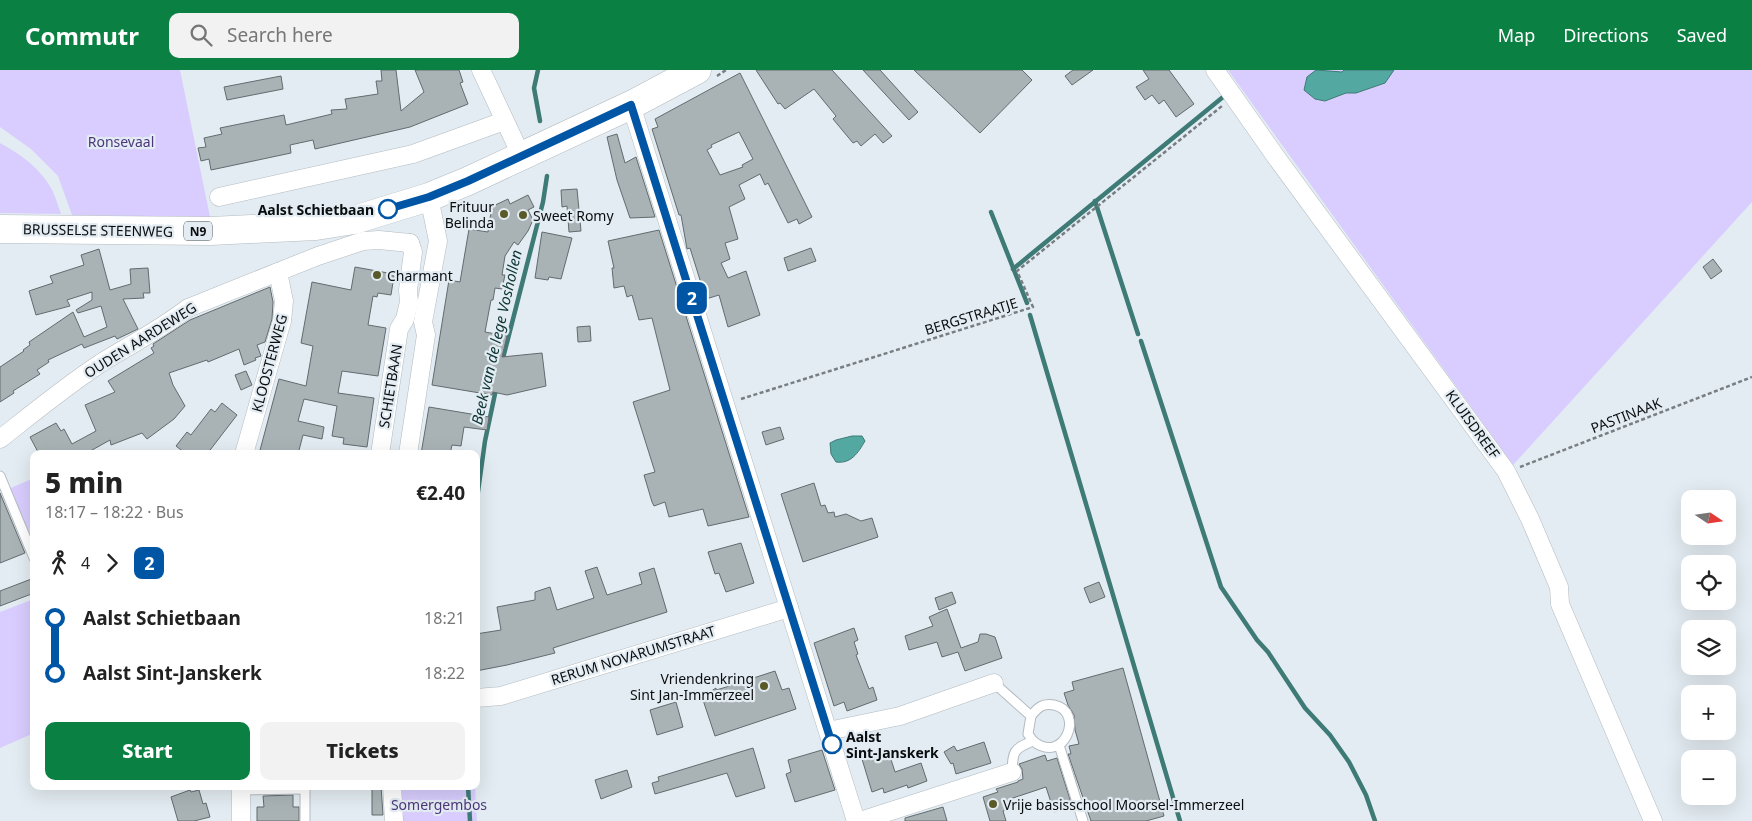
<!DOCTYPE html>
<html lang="en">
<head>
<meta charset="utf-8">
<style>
  :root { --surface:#fff; --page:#f2f2f2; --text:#222; --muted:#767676; --accent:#0b8043 }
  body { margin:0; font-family:"Noto Sans",sans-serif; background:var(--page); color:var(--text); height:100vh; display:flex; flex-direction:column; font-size:19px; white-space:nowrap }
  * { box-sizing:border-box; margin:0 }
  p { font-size:16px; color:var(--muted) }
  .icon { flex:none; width:28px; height:28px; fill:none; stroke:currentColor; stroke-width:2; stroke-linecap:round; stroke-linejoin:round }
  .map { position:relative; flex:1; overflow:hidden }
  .details { position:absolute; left:30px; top:380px; width:450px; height:340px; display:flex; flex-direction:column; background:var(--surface); border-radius:10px; box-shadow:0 5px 20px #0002 }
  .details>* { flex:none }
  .badge { padding:0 10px; border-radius:8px; font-size:18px; line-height:32px }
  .needle { width:32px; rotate:103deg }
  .buttons { position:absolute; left:1681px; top:420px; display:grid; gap:10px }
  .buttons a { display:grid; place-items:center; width:55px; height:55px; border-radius:10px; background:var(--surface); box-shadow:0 5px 20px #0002; font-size:25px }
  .map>.badge { position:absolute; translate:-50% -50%; box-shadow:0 0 0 2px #fff }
  .legs { display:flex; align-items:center; gap:8px; height:55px; padding:0 15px; font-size:16px }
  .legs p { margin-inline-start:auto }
  .headline { display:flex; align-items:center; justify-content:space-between; height:85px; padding:0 15px }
  h1 { font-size:28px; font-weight:800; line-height:38px }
  .primary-button { display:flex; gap:10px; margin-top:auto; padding:10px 15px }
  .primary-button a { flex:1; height:58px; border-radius:10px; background:var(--accent); color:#fff; font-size:20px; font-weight:800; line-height:58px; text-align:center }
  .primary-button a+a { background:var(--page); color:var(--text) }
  ul { padding:0 15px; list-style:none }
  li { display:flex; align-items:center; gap:18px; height:55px; font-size:19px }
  li i { display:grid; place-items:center; width:8px; height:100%; margin:0 6px; background:currentColor }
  li i::after { content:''; width:12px; height:12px; margin:-6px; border:4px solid; border-radius:50%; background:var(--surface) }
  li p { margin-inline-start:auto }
  li:first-child i { background:linear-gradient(#0000 50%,currentColor 0) }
  li:last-child i { background:linear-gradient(currentColor 50%,#0000 0) }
  header { display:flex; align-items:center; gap:30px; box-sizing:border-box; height:70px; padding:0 25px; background:var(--accent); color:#fff }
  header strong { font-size:24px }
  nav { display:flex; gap:28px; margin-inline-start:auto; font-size:18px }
  .search { width:350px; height:45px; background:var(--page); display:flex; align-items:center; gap:12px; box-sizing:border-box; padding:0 18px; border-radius:10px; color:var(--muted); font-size:19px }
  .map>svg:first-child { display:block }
  .green { fill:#d8cdfe }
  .water { fill:#54a8a2; stroke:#3e7a76 }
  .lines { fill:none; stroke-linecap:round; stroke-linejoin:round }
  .stream { stroke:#3e7a76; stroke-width:4.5 }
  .building { fill:#a9b3b6; stroke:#626b6e; fill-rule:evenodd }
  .lane-casing { stroke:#b3bbc1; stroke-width:11 }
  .street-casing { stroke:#b3bbc1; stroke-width:19 }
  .primary-casing { stroke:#b3bbc1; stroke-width:29 }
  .path { stroke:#787e82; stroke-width:2.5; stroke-dasharray:4 2.5; stroke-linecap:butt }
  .lane { stroke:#fff; stroke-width:9 }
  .street { stroke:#fff; stroke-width:18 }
  .primary { stroke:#fff; stroke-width:28 }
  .line-1-casing { stroke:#fff; stroke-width:11 }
  .line-1 { stroke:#0056a4; stroke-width:8 }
  .stop-1-dot { fill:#fff; stroke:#0056a4; stroke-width:2.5 }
  .poi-dot { fill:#595a27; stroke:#e3ecf2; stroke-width:2 }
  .labels { text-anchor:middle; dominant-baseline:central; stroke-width:4.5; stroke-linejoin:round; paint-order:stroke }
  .shield { fill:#e3ecf2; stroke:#4b5053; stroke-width:1 }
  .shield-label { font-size:12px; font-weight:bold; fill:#0a0d0f }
  .park-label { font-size:14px; fill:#4d377c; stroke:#e3ecf2 }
  .poi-label { font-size:14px; fill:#0a0d0f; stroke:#e3ecf2; text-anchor:start }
  .stop-label { font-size:14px; font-weight:bold; fill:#0a0d0f; stroke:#e3ecf2; text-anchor:end }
  .street-label { font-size:14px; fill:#0a0d0f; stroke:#e3ecf2 }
  .water-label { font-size:15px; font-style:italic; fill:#0d3634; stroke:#e3ecf2 }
</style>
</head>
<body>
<header>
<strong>Commutr</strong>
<div class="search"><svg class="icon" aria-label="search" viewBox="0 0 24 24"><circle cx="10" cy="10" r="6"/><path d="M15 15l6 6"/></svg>Search here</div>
<nav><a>Map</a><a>Directions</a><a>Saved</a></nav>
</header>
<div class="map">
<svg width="1752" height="751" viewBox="0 0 1752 751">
  <rect width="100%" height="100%" fill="#e3ecf2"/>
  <!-- green -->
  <g class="green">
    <path d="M0,0h180l30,147 -138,-2 -14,-39 -27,-27 -31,-22z"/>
    <path d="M1228,0h524v132l-239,263z"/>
    <path d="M0,73c20,11 39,24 51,45 4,7 7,17 10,26l-61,-1z"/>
    <path d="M34,408v85l-28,-73z"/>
    <path d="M34,529v134l-34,15v-136z"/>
    <path d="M401,716h74l2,35h-74z"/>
  </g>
  <!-- water -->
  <g class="water">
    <path d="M1316,0l26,2 2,-2h50l-9,13 -29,10h-10l-21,8 -10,-2 -11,-9 3,-13z"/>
    <path d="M852,366h10l3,5c-7,12 -14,23 -29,21l-5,-8 -1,-11 6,-3z"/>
  </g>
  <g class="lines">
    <!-- stream -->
    <g class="stream">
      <path d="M538,0l-4,18 6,33"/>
      <path d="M1095,131l43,133"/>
      <path d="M991,142l36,91"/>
      <path d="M1013,199l210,-172"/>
      <path d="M1030,245l150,506"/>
      <path d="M1141,271l80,246 36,53 11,12 37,56 25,27 19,27 17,33 9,26"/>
      <path d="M502,292l41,-160 4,-26"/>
      <path d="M476,436l9,-65 11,-52"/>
      <path d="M468,716l2,35"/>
    </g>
  </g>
  <!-- building -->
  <g class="building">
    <path d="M381,0h15l5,41 23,-19 -9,-22h44l4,12 -3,1 8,21 -58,23 -95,22 -2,-9 -23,5 1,8 -80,17 -2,-11 -8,2 -3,-13 8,-1 -2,-9 18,-4 -2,-6 64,-13 2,10 46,-11 -1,-4 16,-1 -2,-10 33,-5 -2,-13h6z"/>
    <path d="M756,0h76l60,66 -9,7 -8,-9 -14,12 -4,-5 -4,2 -20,-24 3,-3 -22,-27 -29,20 -5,-6 -2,1z"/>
    <path d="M863,0h17l38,42 -9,8z"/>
    <path d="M914,0h108l10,10 -52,53z"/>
    <path d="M1073,0h20l-21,15 -7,-9z"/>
    <path d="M1143,0h26l25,34 -18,13 -12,-17 -5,4 -7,-9 -7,5 -9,-13 13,-8z"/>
    <path d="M740,3l72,144 -13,7 -2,-5 -9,4 -20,-40 -3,2 -5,-11 -21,11 6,14 -16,8 9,32 -13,4 5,16 -9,4 7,15 18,-7 14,44 -32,12 -9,-32 -13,4 -16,-51 -3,1 -6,-34h-2l-27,-86 6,-2 -3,-8zM739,62l14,27 -11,6 1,2 -23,8 -13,-25 5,-3 -1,-2z"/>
    <path d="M281,6l2,13 -56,11 -3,-13z"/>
    <path d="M617,64l8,29 11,-6 19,60 -25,1 -13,-38 -10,-43z"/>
    <path d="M577,119l4,42 -12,1 -2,-26 -5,1 -1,-17z"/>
    <path d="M528,125l6,12 -6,3 5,10 -5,11 -10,14 -4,-3 -9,14 -3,19h3l-3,14 -7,-1 -2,12h-2l-6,32 22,4 -5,21 40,-4 4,33 -39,9 -14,-3 -1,3 -60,-10 17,-105 11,2 9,-53 19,3 3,-20 -2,-4 19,-9 2,5z"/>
    <path d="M659,160l90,287 -41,9 -5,-17 -34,8 -4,-15 -11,4 -2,-4 -8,-27 11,-3 -22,-70 37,-12 -18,-72 -13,2 -7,-25 -5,2 -3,-11 -10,2 -2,-20h2l-6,-27z"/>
    <path d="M542,162l30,6 -11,41 -12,-2 -1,3 -13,-2z"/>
    <path d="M811,178l5,13 -28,10 -4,-13z"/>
    <path d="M99,179l11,41 21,-6 -1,-15 18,-1 2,25h-7l1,5 -21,1 15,30 -21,10 -2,-3 -31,12 -2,-4 -34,16 1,2 -12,8 3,4 -27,17 1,2 -14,9v-35l24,-16 -1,-1 7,-5 -1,-3 44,-30 11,25 23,-10 -6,-21 -23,7 -2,-3 16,-10v-8l-25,8 3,6 -34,9 -7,-24 24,-8 -3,-7 34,-11 -3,-10z"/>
    <path d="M1713,189l9,12 -11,8 -8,-12z"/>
    <path d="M355,197l33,6v2l6,1 -3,19 -13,-2 -1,4 -4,-1 -5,29 18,3 -8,48 -36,-5 -4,22 36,5 -7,49 -24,-3 1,-6 -12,-2 5,-30 -33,-7 -6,22 26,6 -2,12 -19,-4 -5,19h-39l20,-75 27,7 7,-40 -12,-3 11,-61 39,8z"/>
    <path d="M270,217l3,15 -1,17 -7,23 -8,3 4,11 -6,2 1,2 -12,5 -5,-16 -31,13 -1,-2 -38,13 4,12 12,21 -11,13 -27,20 -5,-6 -31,12 -1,-5 -25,14h-46l-9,-17 26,-14 5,8 3,-2 8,15 24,-13 -11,-26 30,-13 -7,-11 46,-28 -3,-5 3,-2 -1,-2 37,-24z"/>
    <path d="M590,256l1,15 -13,1 -1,-15z"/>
    <path d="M246,301l6,14 -11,5 -6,-15z"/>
    <path d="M222,333l15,12 -30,39h-21l-10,-8 11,-14 4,3 20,-26 4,3z"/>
    <path d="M429,337l60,10 -2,13 -23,-3 -3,19 -9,-1 -2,9h-29z"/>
    <path d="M780,357l4,12 -18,6 -4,-13z"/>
    <path d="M814,413l7,23 4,-1 3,8 6,-1 1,5 11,-3 15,7 11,-3 6,19 -75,25 -22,-68z"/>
    <path d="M0,423l25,60 -25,10z"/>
    <path d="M741,473l13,40 -28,9 -7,-19 -4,1 -7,-22z"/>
    <path d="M597,497l10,28 35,-11 -3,-11 15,-5 13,44 -114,36 2,5 -48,12 -31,6v-37l25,-4 -4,-23 38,-7v-8l15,-5 7,23 37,-12 -9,-27z"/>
    <path d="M34,508v15l-34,13v-15z"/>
    <path d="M1099,512l6,15 -15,6 -6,-15z"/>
    <path d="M952,522l4,11 -17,7 -4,-12z"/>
    <path d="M947,539l14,39 17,-6 2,-8h6l9,3 7,21 -37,13 -7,-19 -16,5 -5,-15 -28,8 -4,-14 28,-10 -4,-9z"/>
    <path d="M854,558l4,12 -4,2 4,12 -2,1 13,34 4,-2 4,13 -30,11 -3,-9 -10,4 -20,-63z"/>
    <path d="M1123,598l41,148 -18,5h-55l-23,-67h3l-2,-8 10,-2 -4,-14 -1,-15 -6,-10 -4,-12 10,-3 -2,-8z"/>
    <path d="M775,601l7,19 7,-2 7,21 -81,27 -13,-39 14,-9v2l7,-2z"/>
    <path d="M676,632l7,25 -26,8 -7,-25z"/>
    <path d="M984,672l7,21 -35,11 -3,-11 -2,1 -7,-12 10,-6 3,5z"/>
    <path d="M753,678l12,40 -29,9 -9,-24 -72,21 -3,-11 7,-2 -1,-4z"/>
    <path d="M822,680l13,40 -40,12 -9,-28 5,-2 -3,-12z"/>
    <path d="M888,680l7,22 26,-9 6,18 -19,7 -1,-3 -23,8 -1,-5 -11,4 -10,-33z"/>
    <path d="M1045,685l2,6 10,-3 15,48 -18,6 -8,-25 -36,12 3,9 -10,3 3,10h-16l-7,-24 15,-5 -2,-3 22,-7v-1l5,-2 -1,-10 -3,-5z"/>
    <path d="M627,700l5,17 -31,12 -6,-19z"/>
    <path d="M372,716h9l2,29h-11z"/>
    <path d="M190,720l1,2 8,-2 4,14 3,-1 4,14 -16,4h-16l-7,-24z"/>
    <path d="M293,725v12h6v14h-42v-14h7l-1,-11z"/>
    <path d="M943,737l4,14h-42v-3z"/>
  </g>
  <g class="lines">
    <!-- lane casing -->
    <g class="lane-casing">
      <g id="lane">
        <path d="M0,406l34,82"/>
        <path d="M994,613l37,33 -3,18 5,7c-20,8 -20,10 -21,31"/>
        <path d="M1031,646c7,-9 12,-13 23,-11 31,6 11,61 -21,36"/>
        <path d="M1059,675l24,76"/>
        <path d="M241,720l64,-1"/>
        <path d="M305,751v-35"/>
      </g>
    </g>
    <!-- street casing -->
    <g class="street-casing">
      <g id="street">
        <path d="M481,0l40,85"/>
        <path d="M1215,0l61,87 230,314 24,48 29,68 1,17 93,217"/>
        <path d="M631,35l225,716"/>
        <path d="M219,127l194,-43 91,-33"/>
        <path d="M0,369c33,-26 66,-53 101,-76 29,-18 60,-34 87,-55l130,-52 45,-15 16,-1 31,3"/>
        <path d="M244,384l38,-133 2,-20 -6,-29"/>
        <path d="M380,384l19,-125 6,-10 4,-17 -1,-12 5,-38 -3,-9"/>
        <path d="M408,384l18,-119 -3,-13 15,-81 -9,-44"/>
        <path d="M476,628l25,-2 288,-88"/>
        <path d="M828,661l72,-15 94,-33"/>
        <path d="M241,716v35"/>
        <path d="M392,716l2,35"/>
        <path d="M860,751l152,-49"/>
      </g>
    </g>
    <!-- primary casing -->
    <g class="primary-casing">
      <path id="primary" d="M0,159l211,2 105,-5 38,-6 75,-23 39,-16 163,-76 66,-35"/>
    </g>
    <!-- path -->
    <g class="path">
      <path d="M717,6l9,-6"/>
      <path d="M741,329l292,-92 -16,-36 205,-165"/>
      <path d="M1520,397l232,-90"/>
    </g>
    <!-- lane -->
    <use href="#lane" class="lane"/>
    <!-- street -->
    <use href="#street" class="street"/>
    <!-- primary -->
    <use href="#primary" class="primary"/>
  </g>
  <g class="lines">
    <!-- line-1 casing -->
    <g class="line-1-casing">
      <path id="line-1" d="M388,139l41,-12 39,-16 163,-76 201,639"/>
    </g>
    <!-- line-1 -->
    <use href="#line-1" class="line-1"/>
  </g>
  <!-- markers -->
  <g class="stop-1-dot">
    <circle cx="388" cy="139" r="9"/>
    <circle cx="832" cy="674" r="9"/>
  </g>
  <g class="poi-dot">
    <circle cx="504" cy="144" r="5"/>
    <circle cx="523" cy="145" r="5"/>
    <circle cx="377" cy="205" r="5"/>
    <circle cx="764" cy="616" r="5"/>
    <circle cx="993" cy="734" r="5"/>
  </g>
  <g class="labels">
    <!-- shield labels -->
    <rect class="shield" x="184" y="151.5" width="28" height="19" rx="4"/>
    <g class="shield-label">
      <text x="198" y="161">N9</text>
    </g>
    <!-- park labels -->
    <g class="park-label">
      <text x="121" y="71">Ronsevaal</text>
      <text x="439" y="734">Somergembos</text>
    </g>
    <!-- poi labels -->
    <g class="poi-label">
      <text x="494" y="136" text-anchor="end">Frituur<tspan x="494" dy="16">Belinda</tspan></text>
      <text x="533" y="145">Sweet Romy</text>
      <text x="387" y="205">Charmant</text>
      <text x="754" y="608" text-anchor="end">Vriendenkring<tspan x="754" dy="16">Sint Jan-Immerzeel</tspan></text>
      <text x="1003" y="734">Vrije basisschool Moorsel-Immerzeel</text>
    </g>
    <!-- stop labels -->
    <g class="stop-label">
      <text x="374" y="139">Aalst Schietbaan</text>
      <text x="846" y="666" text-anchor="start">Aalst<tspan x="846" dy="16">Sint-Janskerk</tspan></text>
    </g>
    <!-- street labels -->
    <g class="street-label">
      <text transform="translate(98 160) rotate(1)">BRUSSELSE STEENWEG</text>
      <text transform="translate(971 246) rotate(-17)">BERGSTRAATJE</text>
      <text transform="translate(140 270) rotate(-32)">OUDEN AARDEWEG</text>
      <text transform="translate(269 293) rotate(-75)">KLOOSTERWEG</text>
      <text transform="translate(390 316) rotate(-81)">SCHIETBAAN</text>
      <text transform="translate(1626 345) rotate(-21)">PASTINAAK</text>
      <text transform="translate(1473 354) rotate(54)">KLUISDREEF</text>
      <text transform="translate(633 585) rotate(-17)">RERUM NOVARUMSTRAAT</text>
    </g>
    <!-- water labels -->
    <g class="water-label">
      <text transform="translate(496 267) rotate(-77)">Beek van de lege Voshollen</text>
    </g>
  </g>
</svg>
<div class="buttons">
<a><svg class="needle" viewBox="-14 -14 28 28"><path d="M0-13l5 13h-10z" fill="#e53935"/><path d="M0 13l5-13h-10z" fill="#767676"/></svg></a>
<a><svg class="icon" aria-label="locate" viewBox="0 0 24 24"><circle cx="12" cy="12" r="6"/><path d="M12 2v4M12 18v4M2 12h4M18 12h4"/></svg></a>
<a><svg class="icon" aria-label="layers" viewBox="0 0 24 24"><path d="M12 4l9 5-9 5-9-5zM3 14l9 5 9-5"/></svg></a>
<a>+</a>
<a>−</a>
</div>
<b class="badge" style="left:692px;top:228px;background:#0056a4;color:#fff">2</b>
<section class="details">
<div class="headline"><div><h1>5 min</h1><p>18:17 – 18:22 · Bus</p></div><b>€2.40</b></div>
<div class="legs"><svg class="icon" aria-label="walk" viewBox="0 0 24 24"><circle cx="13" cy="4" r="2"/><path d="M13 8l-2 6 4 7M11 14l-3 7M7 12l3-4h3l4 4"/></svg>4<svg class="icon" aria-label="forward" viewBox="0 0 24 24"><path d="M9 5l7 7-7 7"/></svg><b class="badge" style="background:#0056a4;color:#fff">2</b></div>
<ul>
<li><i style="color:#0056a4"></i><b>Aalst Schietbaan</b><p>18:21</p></li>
<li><i style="color:#0056a4"></i><b>Aalst Sint-Janskerk</b><p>18:22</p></li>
</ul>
<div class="primary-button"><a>Start</a><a>Tickets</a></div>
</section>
</div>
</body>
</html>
